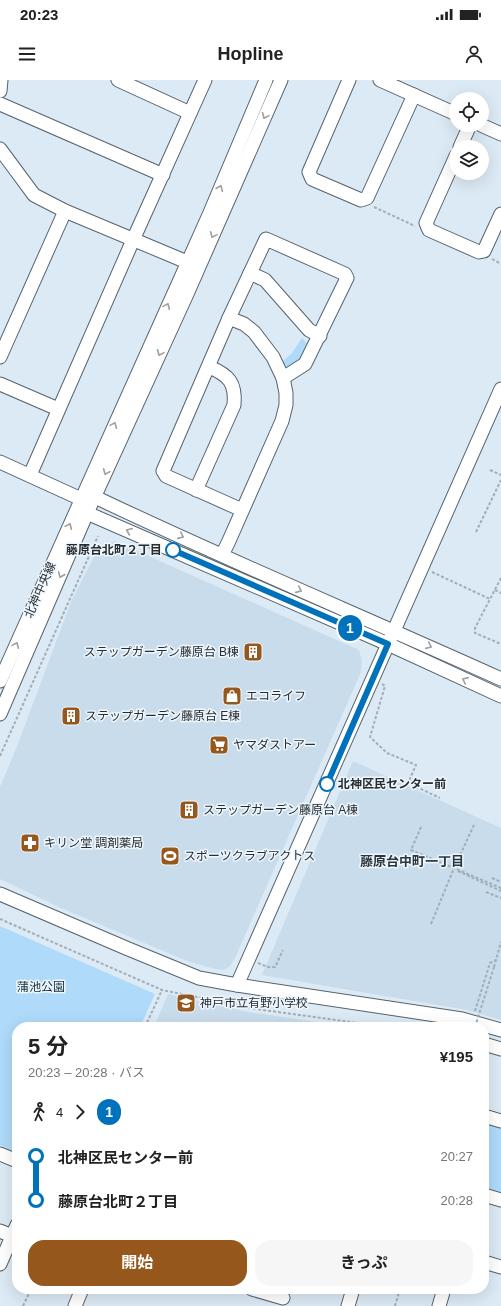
<!DOCTYPE html>
<html lang="ja">
<head>
<meta charset="utf-8">
<style>
  :root { --surface:#fff; --page:#f6f6f6; --text:#222; --muted:#767676; --accent:#95571c }
  body { margin:0; font-family:Helvetica,"Noto Sans JP",sans-serif; background:var(--page); color:var(--text); height:100vh; display:flex; flex-direction:column; font-size:15px; white-space:nowrap }
  * { box-sizing:border-box; margin:0 }
  p { font-size:13px; color:var(--muted) }
  .icon { flex:none; width:22px; height:22px; fill:none; stroke:currentColor; stroke-width:2; stroke-linecap:round; stroke-linejoin:round }
  .map { position:relative; flex:1; overflow:hidden }
  .details { position:absolute; left:12px; top:942px; width:477px; height:272px; display:flex; flex-direction:column; background:var(--surface); border-radius:16px; box-shadow:0 4px 16px #0002 }
  .details>* { flex:none }
  .badge { padding:0 8px; border-radius:13px; font-size:14px; line-height:26px }
  .buttons { position:absolute; left:449px; top:12px; display:grid; gap:8px }
  .buttons a { display:grid; place-items:center; width:40px; height:40px; border-radius:50%; background:var(--surface); box-shadow:0 4px 16px #0002; font-size:20px }
  .map>.badge { position:absolute; translate:-50% -50%; box-shadow:0 0 0 2px #fff }
  .legs { display:flex; align-items:center; gap:6px; height:44px; padding:0 16px; font-size:13px }
  .legs p { margin-inline-start:auto }
  .headline { display:flex; align-items:center; justify-content:space-between; height:68px; padding:0 16px }
  h1 { font-size:22px; font-weight:700; line-height:30px }
  .button { display:flex; gap:8px; margin-top:auto; padding:8px 16px }
  .button a { flex:1; height:46px; border-radius:16px; background:var(--accent); color:#fff; font-size:16px; font-weight:700; line-height:46px; text-align:center }
  .button a+a { background:var(--page); color:var(--text) }
  ul { padding:0 16px; list-style:none }
  li { display:flex; align-items:center; gap:14px; height:44px; font-size:15px }
  li i { display:grid; place-items:center; width:6px; height:100%; margin:0 5px; background:currentColor }
  li i::after { content:''; width:10px; height:10px; margin:-5px; border:3px solid; border-radius:50%; background:var(--surface) }
  li p { margin-inline-start:auto }
  li:first-child i { background:linear-gradient(#0000 50%,currentColor 0) }
  li:last-child i { background:linear-gradient(currentColor 50%,#0000 0) }
  .status { display:flex; justify-content:space-between; align-items:center; height:28px; padding:0 20px; background:var(--surface); direction:ltr }
  .status svg { height:11px; fill:currentColor }
  header { display:flex; justify-content:space-between; align-items:center; height:52px; padding:0 16px; background:var(--surface); font-size:18px; font-weight:700 }
  .map>svg:first-child { display:block }
  .built { fill:#c8dceb }
  .green { fill:#afdaf9 }
  .lines { fill:none; stroke-linecap:round; stroke-linejoin:round }
  .minor-casing { stroke:#56636c; stroke-width:15 }
  .path { stroke:#a2aeb7; stroke-width:2; stroke-dasharray:3 2; stroke-linecap:butt }
  .minor { stroke:#fff; stroke-width:13 }
  .path-bridge { stroke:#a2aeb7; stroke-width:2; stroke-dasharray:3 2; stroke-linecap:butt }
  .oneway { stroke:#9ea0a2 }
  .line-1-casing { stroke:#fff; stroke-width:9 }
  .line-1 { stroke:#0072bc; stroke-width:6 }
  .stop-1-dot { fill:#fff; stroke:#0072bc; stroke-width:2 }
  .labels { text-anchor:middle; dominant-baseline:central; stroke-width:3; stroke-linejoin:round; paint-order:stroke }
  .stop-label { font-size:12px; font-weight:bold; fill:#272d31; stroke:#eef7fd; text-anchor:end }
  .street-label { font-size:12px; fill:#272d31; stroke:#eef7fd }
  .poi-label { font-size:12px; fill:#272d31; stroke:#eef7fd; text-anchor:start }
  .park-label { font-size:12px; fill:#112c3e; stroke:#eef7fd }
  .neighbourhood-label { font-size:13px; font-weight:bold; fill:#2a363e; stroke:#eef7fd }
</style>
</head>
<body>
<div class="status"><b>20:23</b><svg viewBox="0 0 49 12"><path d="M0 12V9h3v3zM5 12V6h3v6zM10 12V3h3v9zM15 12V0h3v12zM26 1h20v11H26zM47 4h2v5h-2z"/></svg></div>
<header><svg class="icon" aria-label="menu" viewBox="0 0 24 24"><path d="M4 6h16M4 12h16M4 18h16"/></svg>Hopline<svg class="icon" aria-label="person" viewBox="0 0 24 24"><circle cx="12" cy="8" r="4"/><path d="M4 21q1-7 8-7t8 7"/></svg></header>
<div class="map">
<svg width="501" height="1226" viewBox="0 0 501 1226">
  <rect width="100%" height="100%" fill="#dceaf5"/>
  <!-- built -->
  <g class="built">
    <path d="M115,461l244,109 3,11 -1,11 -126,286 -5,8 -6,4 -9,-1 -28,-8 -126,-53 -61,-29v-92l16,-38 55,-147 27,-53z"/>
    <path d="M353,681l148,67v192l-34,-10 -205,-35z"/>
    <path d="M168,914l80,18 103,15h-197z"/>
  </g>
  <!-- green -->
  <g class="green">
    <path d="M302,258l7,8 -4,14 -15,14 -9,-11 11,-10z"/>
    <path d="M0,846l155,68 -15,33h-123v126l-17,-8z"/>
    <path d="M484,1039l17,5v70l-17,-5z"/>
  </g>
  <g class="lines">
    <!-- minor casing -->
    <g class="minor-casing">
      <g id="minor">
        <path d="M118,0l72,33"/>
        <path d="M349,0l-40,92 3,7 49,21 6,-2 47,-103"/>
        <path d="M380,0l76,34"/>
        <path d="M0,11l1,-11"/>
        <path d="M0,24l163,71"/>
        <path d="M481,45l20,9"/>
        <path d="M460,67l10,-22"/>
        <path d="M0,69l34,46 31,16 122,51"/>
        <path d="M456,76l-30,67 3,7 50,22 5,-1 17,-37"/>
        <path d="M250,193l15,7 44,50 11,6"/>
        <path d="M0,277l65,-146"/>
        <path d="M0,304l58,25"/>
        <path d="M0,382l81,37 14,-2c134,64 271,121 406,182"/>
        <path d="M30,395l103,-235 72,-160"/>
        <path d="M196,410l38,-85c2,-22 -5,-30 -25,-38"/>
        <path d="M84,426l3,7 301,131 113,52"/>
        <path d="M242,430l-76,-34 -3,-5 66,-153 37,-79 79,35 2,4 -42,86 -22,14"/>
        <path d="M222,475l6,-12 54,-122 4,-16v-12l-3,-15 -10,-21 -19,-25 -10,-8 -15,-6"/>
        <path d="M0,601l209,-466 57,-135"/>
        <path d="M0,634l87,-201 100,-219 94,-214"/>
        <path d="M0,814l126,54 73,30 38,7 225,34 39,11"/>
        <path d="M237,905l264,-596"/>
        <path d="M484,964l17,5"/>
        <path d="M484,1036l17,5"/>
        <path d="M0,1074l17,7"/>
        <path d="M484,1115l17,5"/>
        <path d="M0,1151l12,5"/>
        <path d="M484,1182l17,5"/>
        <path d="M0,1184l17,-39"/>
        <path d="M252,1209l31,9"/>
        <path d="M75,1226l7,-17"/>
        <path d="M348,1226l5,-17"/>
        <path d="M439,1226l5,-17"/>
      </g>
    </g>
    <!-- path -->
    <g class="path">
      <path d="M374,127l41,19"/>
      <path d="M492,179l9,5"/>
      <path d="M490,390l11,5"/>
      <path d="M476,452l25,-52"/>
      <path d="M432,492l58,27"/>
      <path d="M501,498l-26,50v5l26,11"/>
      <path d="M495,510l6,3"/>
      <path d="M382,604l3,2 -15,51 17,16 29,12 -8,18 32,15"/>
      <path d="M0,676l98,-220"/>
      <path d="M421,747l-10,23 90,38"/>
      <path d="M458,791l43,20"/>
      <path d="M492,798l9,4"/>
      <path d="M486,812l15,6"/>
      <path d="M0,839l162,71 94,19 131,18"/>
      <path d="M431,844l23,-56 20,-43"/>
      <path d="M258,883l10,4h7l8,-17"/>
      <path d="M494,887l7,-25"/>
      <path d="M475,931l15,-48 6,-3"/>
      <path d="M145,947l17,-37"/>
      <path d="M23,1226l8,-17"/>
      <path d="M395,1226l5,-17"/>
    </g>
    <!-- minor -->
    <use href="#minor" class="minor"/>
    <!-- path-bridge -->
    <path class="path-bridge" d="M475,947l19,-60"/>
  </g>
  <!-- one-way arrows -->
  <defs><path id="oneway-chevron" d="M-2-3.5L2.5 0L-2 3.5" fill="none" stroke-width="1.6" stroke-linecap="round" stroke-linejoin="round"/></defs>
  <g class="oneway">
    <use href="#oneway-chevron" transform="translate(265 36) rotate(114)"/>
    <use href="#oneway-chevron" transform="translate(220 108) rotate(-67)"/>
    <use href="#oneway-chevron" transform="translate(213 155) rotate(114)"/>
    <use href="#oneway-chevron" transform="translate(167 226) rotate(-66)"/>
    <use href="#oneway-chevron" transform="translate(160 273) rotate(114)"/>
    <use href="#oneway-chevron" transform="translate(114 345) rotate(-66)"/>
    <use href="#oneway-chevron" transform="translate(106 392) rotate(114)"/>
    <use href="#oneway-chevron" transform="translate(69 446) rotate(-66)"/>
    <use href="#oneway-chevron" transform="translate(129 451) rotate(-157)"/>
    <use href="#oneway-chevron" transform="translate(181 456) rotate(24)"/>
    <use href="#oneway-chevron" transform="translate(61 495) rotate(113)"/>
    <use href="#oneway-chevron" transform="translate(299 510) rotate(24)"/>
    <use href="#oneway-chevron" transform="translate(16 565) rotate(-66)"/>
    <use href="#oneway-chevron" transform="translate(429 566) rotate(24)"/>
    <use href="#oneway-chevron" transform="translate(465 600) rotate(-156)"/>
  </g>
  <g class="lines">
    <!-- line-1 casing -->
    <g class="line-1-casing">
      <path id="line-1" d="M173,470l215,94 -61,140"/>
    </g>
    <!-- line-1 -->
    <use href="#line-1" class="line-1"/>
  </g>
  <!-- icons -->
  <defs>
    <g id="building-square" transform="scale(1)"><rect x="-9" y="-9" width="18" height="18" rx="4" fill="#95571c" stroke="#eef7fd"/><path d="M-4-6H4V6H1V3H-1V6H-4ZM-2.5-4.3h1.7v1.8h-1.7ZM.8-4.3h1.7v1.8H.8ZM-2.5-1h1.7V.8h-1.7ZM.8-1h1.7V.8H.8Z" fill="#fff"/></g>
    <g id="shop-square" transform="scale(1)"><rect x="-9" y="-9" width="18" height="18" rx="4" fill="#95571c" stroke="#eef7fd"/><path d="M-5-2.5h2.3a2.7 3.5 0 0 1 5.4 0H5L5.5 6h-11ZM-1.5-2.5h3a1.5 2.3 0 0 0-3 0Z" fill="#fff"/></g>
    <g id="supermarket-square" transform="scale(1)"><rect x="-9" y="-9" width="18" height="18" rx="4" fill="#95571c" stroke="#eef7fd"/><path d="M-6-5.5h2.5l.6 2H6L4.5 2H-2.5L-4.4-4H-6ZM-1.5 3.2a1.3 1.3 0 1 0 .1 0ZM3 3.2a1.3 1.3 0 1 0 .1 0Z" fill="#fff"/></g>
    <g id="pharmacy-square" transform="scale(1)"><rect x="-9" y="-9" width="18" height="18" rx="4" fill="#95571c" stroke="#eef7fd"/><path d="M-2-6h4v4h4v4h-4v4h-4v-4h-4v-4h4Z" fill="#fff"/></g>
    <g id="stadium-square" transform="scale(1)"><rect x="-9" y="-9" width="18" height="18" rx="4" fill="#95571c" stroke="#eef7fd"/><path d="M0-5a6.5 5 0 1 0 0 10a6.5 5 0 1 0 0-10ZM-3.5-1.8h7v3.6h-7Z" fill="#fff"/></g>
    <g id="school-square" transform="scale(1)"><rect x="-9" y="-9" width="18" height="18" rx="4" fill="#95571c" stroke="#eef7fd"/><path d="M0-5L7-2L0 1L-7-2ZM-4 1L0 2.5L4 1V4Q0 6-4 4Z" fill="#fff"/></g>
  </defs>
  <g fill-rule="evenodd">
    <use href="#building-square" x="253" y="572"/>
    <use href="#shop-square" x="232" y="616"/>
    <use href="#building-square" x="71" y="636"/>
    <use href="#supermarket-square" x="219" y="665"/>
    <use href="#building-square" x="189" y="730"/>
    <use href="#pharmacy-square" x="30" y="763"/>
    <use href="#stadium-square" x="170" y="776"/>
    <use href="#school-square" x="186" y="923"/>
  </g>
  <!-- markers -->
  <g class="stop-1-dot">
    <circle cx="173" cy="470" r="7"/>
    <circle cx="327" cy="704" r="7"/>
  </g>
  <g class="labels">
    <!-- stop labels -->
    <g class="stop-label">
      <text x="162" y="470">藤原台北町２丁目</text>
      <text x="338" y="704" text-anchor="start">北神区民センター前</text>
    </g>
    <!-- street labels -->
    <g class="street-label">
      <text transform="translate(40 510) rotate(-66)">北神中央線</text>
    </g>
    <!-- poi labels -->
    <g class="poi-label">
      <text x="239" y="572" text-anchor="end">ステップガーデン藤原台 B棟</text>
      <text x="246" y="616">エコライフ</text>
      <text x="85" y="636">ステップガーデン藤原台 E棟</text>
      <text x="233" y="665">ヤマダストアー</text>
      <text x="203" y="730">ステップガーデン藤原台 A棟</text>
      <text x="44" y="763">キリン堂 調剤薬局</text>
      <text x="184" y="776">スポーツクラブアクトス</text>
      <text x="200" y="923">神戸市立有野小学校</text>
    </g>
    <!-- park labels -->
    <g class="park-label">
      <text x="41" y="907">蒲池公園</text>
    </g>
    <!-- neighbourhood labels -->
    <g class="neighbourhood-label">
      <text x="412" y="781">藤原台中町一丁目</text>
    </g>
  </g>
</svg>
<div class="buttons">
<a><svg class="icon" aria-label="locate" viewBox="0 0 24 24"><circle cx="12" cy="12" r="6"/><path d="M12 2v4M12 18v4M2 12h4M18 12h4"/></svg></a>
<a><svg class="icon" aria-label="layers" viewBox="0 0 24 24"><path d="M12 4l9 5-9 5-9-5zM3 14l9 5 9-5"/></svg></a>
</div>
<b class="badge" style="left:350px;top:548px;background:#0072bc;color:#fff">1</b>
<section class="details">
<div class="headline"><div><h1>5 分</h1><p>20:23 – 20:28 · バス</p></div><b>¥195</b></div>
<div class="legs"><svg class="icon" aria-label="walk" viewBox="0 0 24 24"><circle cx="13" cy="4" r="2"/><path d="M13 8l-2 6 4 7M11 14l-3 7M7 12l3-4h3l4 4"/></svg>4<svg class="icon" aria-label="forward" viewBox="0 0 24 24"><path d="M9 5l7 7-7 7"/></svg><b class="badge" style="background:#0072bc;color:#fff">1</b></div>
<ul>
<li><i style="color:#0072bc"></i><b>北神区民センター前</b><p>20:27</p></li>
<li><i style="color:#0072bc"></i><b>藤原台北町２丁目</b><p>20:28</p></li>
</ul>
<div class="button"><a>開始</a><a>きっぷ</a></div>
</section>
</div>
</body>
</html>
